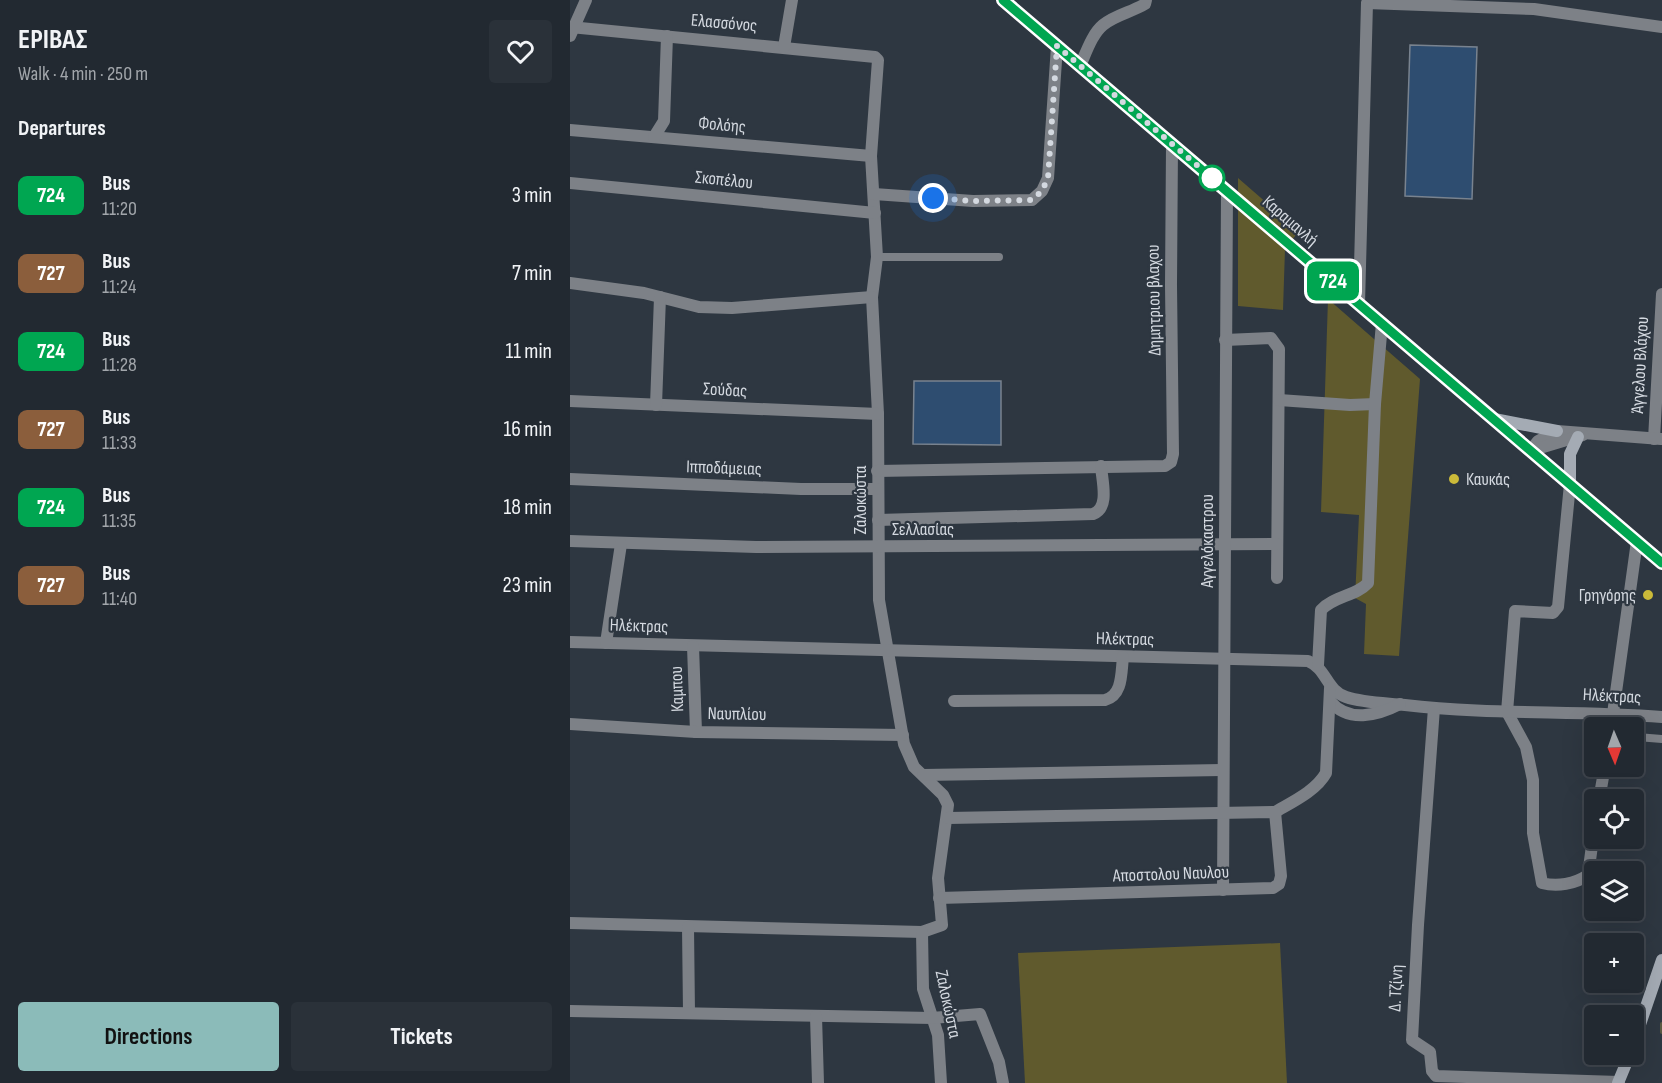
<!DOCTYPE html>
<html lang="en">
<head>
<meta charset="utf-8">
<style>
  :root { --surface:#222931; --page:#2a3139; --text:#f1f3f6; --muted:#a2a6ab; --line:#3f454d; --accent:#8bbbb9 }
  body { margin:0; font-family:"Sofia Sans Condensed",sans-serif; background:var(--page); color:var(--text); height:100vh; display:flex; flex-direction:column; font-size:22px; white-space:nowrap }
  * { box-sizing:border-box; margin:0 }
  p { font-size:20px; color:var(--muted) }
  .icon { flex:none; width:33px; height:33px; fill:none; stroke:currentColor; stroke-width:2; stroke-linecap:round; stroke-linejoin:round }
  .map { position:relative; flex:1; overflow:hidden }
  .panel { display:flex; flex-direction:column; background:var(--surface); width:570px }
  .panel>* { flex:none }
  .badge { padding:0 12px; border-radius:9px; font-size:21px; line-height:39px }
  .needle { width:39px; rotate:178deg }
  .tools { position:absolute; left:1014px; top:717px; display:grid; gap:12px }
  .tools a { display:grid; place-items:center; width:60px; height:60px; border-radius:6px; background:var(--surface); box-shadow:0 6px 24px #0002,0 0 0 2px var(--line); font-size:30px }
  .you { position:absolute; width:30px; height:30px; margin:-15px; border:4px solid #fff; border-radius:50%; background:#1a73e8; box-shadow:0 0 0 9px #1a73e833 }
  .map>.badge { position:absolute; translate:-50% -50%; box-shadow:0 0 0 3px #fff }
  h2 { padding:0 18px; font-size:22px; line-height:54px }
  .round { display:grid; place-items:center; flex:none; width:63px; height:63px; border-radius:6px; background:var(--page) }
  .overview { display:flex; align-items:center; justify-content:space-between; height:102px; padding:0 18px }
  h1 { font-size:28px; font-weight:700; line-height:45px }
  .primary-button { display:flex; gap:12px; margin-top:auto; padding:12px 18px }
  .primary-button a { flex:1; height:69px; border-radius:6px; background:var(--accent); color:#111; font-size:24px; font-weight:700; line-height:69px; text-align:center }
  .primary-button a+a { background:var(--page); color:var(--text) }
  ul { padding:0; list-style:none }
  li { display:flex; align-items:center; gap:18px; height:78px; padding:0 18px }
  li div { flex:1 }
  li b { display:block; font-size:22px }
  li em { font-style:normal }
  li .badge { min-width:66px; font-weight:700; text-align:center }
  main { display:flex; flex:1; min-height:0 }
  .map>svg:first-child { display:block }
  .green { fill:#605a2d }
  .lines { fill:none; stroke-linecap:round; stroke-linejoin:round }
  .stream { stroke:#5c5a43; stroke-width:4 }
  .building { fill:#2e4d70; stroke:#79838f; stroke-width:1.5 }
  .service { stroke:#7d8187; stroke-width:8 }
  .minor { stroke:#7d8187; stroke-width:12 }
  .tertiary { stroke:#7d8187; stroke-width:12 }
  .secondary { stroke:#a4abb4; stroke-width:12 }
  .line-casing { stroke:#fff; stroke-width:14 }
  .line { stroke:#00a651; stroke-width:9 }
  .walk { stroke:#d4d9e0; stroke-width:6; stroke-dasharray:0 10.8 }
  .stop-dot { fill:#fff; stroke:#00a651; stroke-width:3 }
  .poi-dot { fill:#cbba39; stroke:#2e3741; stroke-width:2 }
  .labels { text-anchor:middle; dominant-baseline:central; stroke-width:4.5; stroke-linejoin:round; paint-order:stroke }
  .street-label { font-size:18px; fill:#d4d9e0; stroke:#2e3741 }
  .poi-label { font-size:18px; fill:#d4d9e0; stroke:#2e3741; text-anchor:start }
</style>
</head>
<body>
<main>
<section class="panel">
<div class="overview"><div><h1>ΕΡΙΒΑΣ</h1><p>Walk · 4 min · 250 m</p></div><a class="round"><svg class="icon" aria-label="heart" viewBox="0 0 24 24"><path d="M12 20l-8-8c-3-5 5-10 8-4 3-6 11-1 8 4z"/></svg></a></div>
<h2>Departures</h2>
<ul>
<li><span class="badge" style="background:#00a651;color:#fff">724</span><div><b>Bus</b><p>11:20</p></div><em>3 min</em></li>
<li><span class="badge" style="background:#8b5e3c;color:#fff">727</span><div><b>Bus</b><p>11:24</p></div><em>7 min</em></li>
<li><span class="badge" style="background:#00a651;color:#fff">724</span><div><b>Bus</b><p>11:28</p></div><em>11 min</em></li>
<li><span class="badge" style="background:#8b5e3c;color:#fff">727</span><div><b>Bus</b><p>11:33</p></div><em>16 min</em></li>
<li><span class="badge" style="background:#00a651;color:#fff">724</span><div><b>Bus</b><p>11:35</p></div><em>18 min</em></li>
<li><span class="badge" style="background:#8b5e3c;color:#fff">727</span><div><b>Bus</b><p>11:40</p></div><em>23 min</em></li>
</ul>
<div class="primary-button"><a>Directions</a><a>Tickets</a></div>
</section>
<div class="map">
<svg width="1092" height="1083" viewBox="0 0 1092 1083">
  <rect width="100%" height="100%" fill="#2e3741"/>
  <!-- green -->
  <g class="green">
    <path d="M668,178l61,53 -14,18 -2,61 -45,-4z"/>
    <path d="M758,299l92,80 -21,277 -35,-2 2,-50 -11,-6 4,-83 -38,-3z"/>
    <path d="M710,943l7,140h-262l-7,-130z"/>
  </g>
  <g class="lines">
    <!-- stream -->
    <path class="stream" d="M1092,1024v8"/>
  </g>
  <!-- building -->
  <g class="building">
    <path d="M840,45l67,2 -5,152 -67,-3z"/>
    <path d="M344,381h87v64l-88,-1z"/>
  </g>
  <g class="lines">
    <!-- service -->
    <g class="service">
      <path d="M307,257h122"/>
      <path d="M1067,737l25,2"/>
    </g>
    <!-- minor -->
    <g class="minor">
      <path d="M0,27l305,30 3,3 -7,96 6,101 -5,40 6,117 1,186 25,144 10,23 29,28 5,10 -10,73 4,47 -20,7 -352,-9"/>
      <path d="M214,47l8,-47"/>
      <path d="M510,66c6,-13 12,-32 23,-41 12,-10 29,-13 42,-21l1,-4"/>
      <path d="M0,130l301,26"/>
      <path d="M84,137l10,-16 3,-85"/>
      <path d="M0,183l305,30"/>
      <path d="M304,194l99,7 59,-1 10,-9 6,-13 9,-132"/>
      <path d="M0,283l74,10 55,14 33,1 140,-11"/>
      <path d="M789,304l8,-301 167,6 128,18"/>
      <path d="M655,340l46,-2 8,11 -2,229"/>
      <path d="M709,400l71,5 25,-1"/>
      <path d="M0,401l308,13"/>
      <path d="M86,405l4,-108"/>
      <path d="M1084,439l8,-145"/>
      <path d="M960,451l8,-10 19,-10 104,8"/>
      <path d="M960,451l53,-16"/>
      <path d="M307,471l288,-5 6,-4 2,-8 -2,-169 1,-140"/>
      <path d="M0,479l231,10h76"/>
      <path d="M1000,484l-12,123 -5,6 -38,-2 -8,101 19,35 7,33v53l9,50c15,4 33,1 46,-8l6,-44"/>
      <path d="M308,520l215,-6c17,-6 9,-33 8,-48"/>
      <path d="M0,541l186,6 521,-3"/>
      <path d="M0,642l738,19c19,8 18,29 38,36 18,6 40,6 59,8 86,10 172,5 257,12"/>
      <path d="M36,643l15,-99"/>
      <path d="M123,646l3,86"/>
      <path d="M748,665l3,-55c13,-14 35,-14 47,-27l7,-179 7,-81"/>
      <path d="M384,701l151,-1c18,-5 16,-27 18,-43"/>
      <path d="M760,701c18,22 47,15 70,3"/>
      <path d="M864,708l-16,217 -6,115 18,12 2,19 4,5 183,6"/>
      <path d="M0,724l126,8 207,3"/>
      <path d="M1041,728l26,-187"/>
      <path d="M353,775l299,-5"/>
      <path d="M1029,800l6,-34"/>
      <path d="M705,812c17,-10 41,-21 51,-39l4,-85"/>
      <path d="M653,890l4,-699"/>
      <path d="M369,898l334,-10 6,-4 2,-8 -6,-64 -327,6"/>
      <path d="M118,927l1,86"/>
      <path d="M352,932l1,57 15,46 3,48"/>
      <path d="M0,1011l362,7 48,-4 19,48 4,21"/>
      <path d="M246,1016l2,67"/>
    </g>
    <!-- tertiary -->
    <path class="tertiary" d="M0,36l16,-36"/>
    <!-- secondary -->
    <g class="secondary">
      <path d="M433,0l659,563"/>
      <path d="M924,419l63,12"/>
      <path d="M1000,484v-30l8,-17"/>
      <path d="M1064,1042l28,-82"/>
      <path d="M1048,1083l12,-29"/>
    </g>
  </g>
  <g class="lines">
    <!-- line casing -->
    <g class="line-casing">
      <path id="line" d="M433,0l659,563"/>
    </g>
    <!-- line -->
    <use href="#line" class="line"/>
    <!-- walk -->
    <path class="walk" d="M363,198l40,3 59,-1 10,-9 6,-13 9,-132 155,132"/>
  </g>
  <!-- markers -->
  <circle class="stop-dot" cx="642" cy="178" r="12"/>
  <g class="poi-dot">
    <circle cx="884" cy="479" r="6"/>
    <circle cx="1078" cy="595" r="6"/>
  </g>
  <g class="labels">
    <!-- street labels -->
    <g class="street-label">
      <text transform="translate(154 23) rotate(5)">Ελασσόνος</text>
      <text transform="translate(152 125) rotate(5)">Φολόης</text>
      <text transform="translate(154 180) rotate(6)">Σκοπέλου</text>
      <text transform="translate(720 221) rotate(41)">Καραμανλή</text>
      <text transform="translate(584 300) rotate(-91)">Δημητριου βλαχου</text>
      <text transform="translate(1070 365) rotate(-87)">Άγγελου Βλάχου</text>
      <text transform="translate(155 390) rotate(3)">Σούδας</text>
      <text transform="translate(154 468) rotate(2)">Ιπποδάμειας</text>
      <text transform="translate(290 500) rotate(-90)">Ζαλοκώστα</text>
      <text x="353" y="529">Σελλασίας</text>
      <text transform="translate(637 541) rotate(-90)">Αγγελόκαστρου</text>
      <text transform="translate(69 626) rotate(2)">Ηλέκτρας</text>
      <text transform="translate(555 639) rotate(1)">Ηλέκτρας</text>
      <text transform="translate(107 689) rotate(-92)">Καμπου</text>
      <text transform="translate(1042 696) rotate(3)">Ηλέκτρας</text>
      <text transform="translate(167 714) rotate(1)">Ναυπλίου</text>
      <text transform="translate(601 874) rotate(-2)">Αποστολου Ναυλου</text>
      <text transform="translate(826 988) rotate(-87)">Δ. Τζίνη</text>
      <text transform="translate(378 1004) rotate(78)">Ζαλοκώστα</text>
    </g>
    <!-- poi labels -->
    <g class="poi-label">
      <text x="896" y="479">Καυκάς</text>
      <text x="1066" y="595" text-anchor="end">Γρηγόρης</text>
    </g>
  </g>
</svg>
<div class="tools">
<a><svg class="needle" viewBox="-14 -14 28 28"><path d="M0-13l5 13h-10z" fill="#e53935"/><path d="M0 13l5-13h-10z" fill="#a2a6ab"/></svg></a>
<a><svg class="icon" aria-label="locate" viewBox="0 0 24 24"><circle cx="12" cy="12" r="6"/><path d="M12 2v4M12 18v4M2 12h4M18 12h4"/></svg></a>
<a><svg class="icon" aria-label="layers" viewBox="0 0 24 24"><path d="M12 4l9 5-9 5-9-5zM3 14l9 5 9-5"/></svg></a>
<a>+</a>
<a>−</a>
</div>
<div class="you" style="left:363px;top:198px"></div>
<b class="badge" style="left:763px;top:281px;background:#00a651;color:#fff">724</b>
</div>
</main>
</body>
</html>
